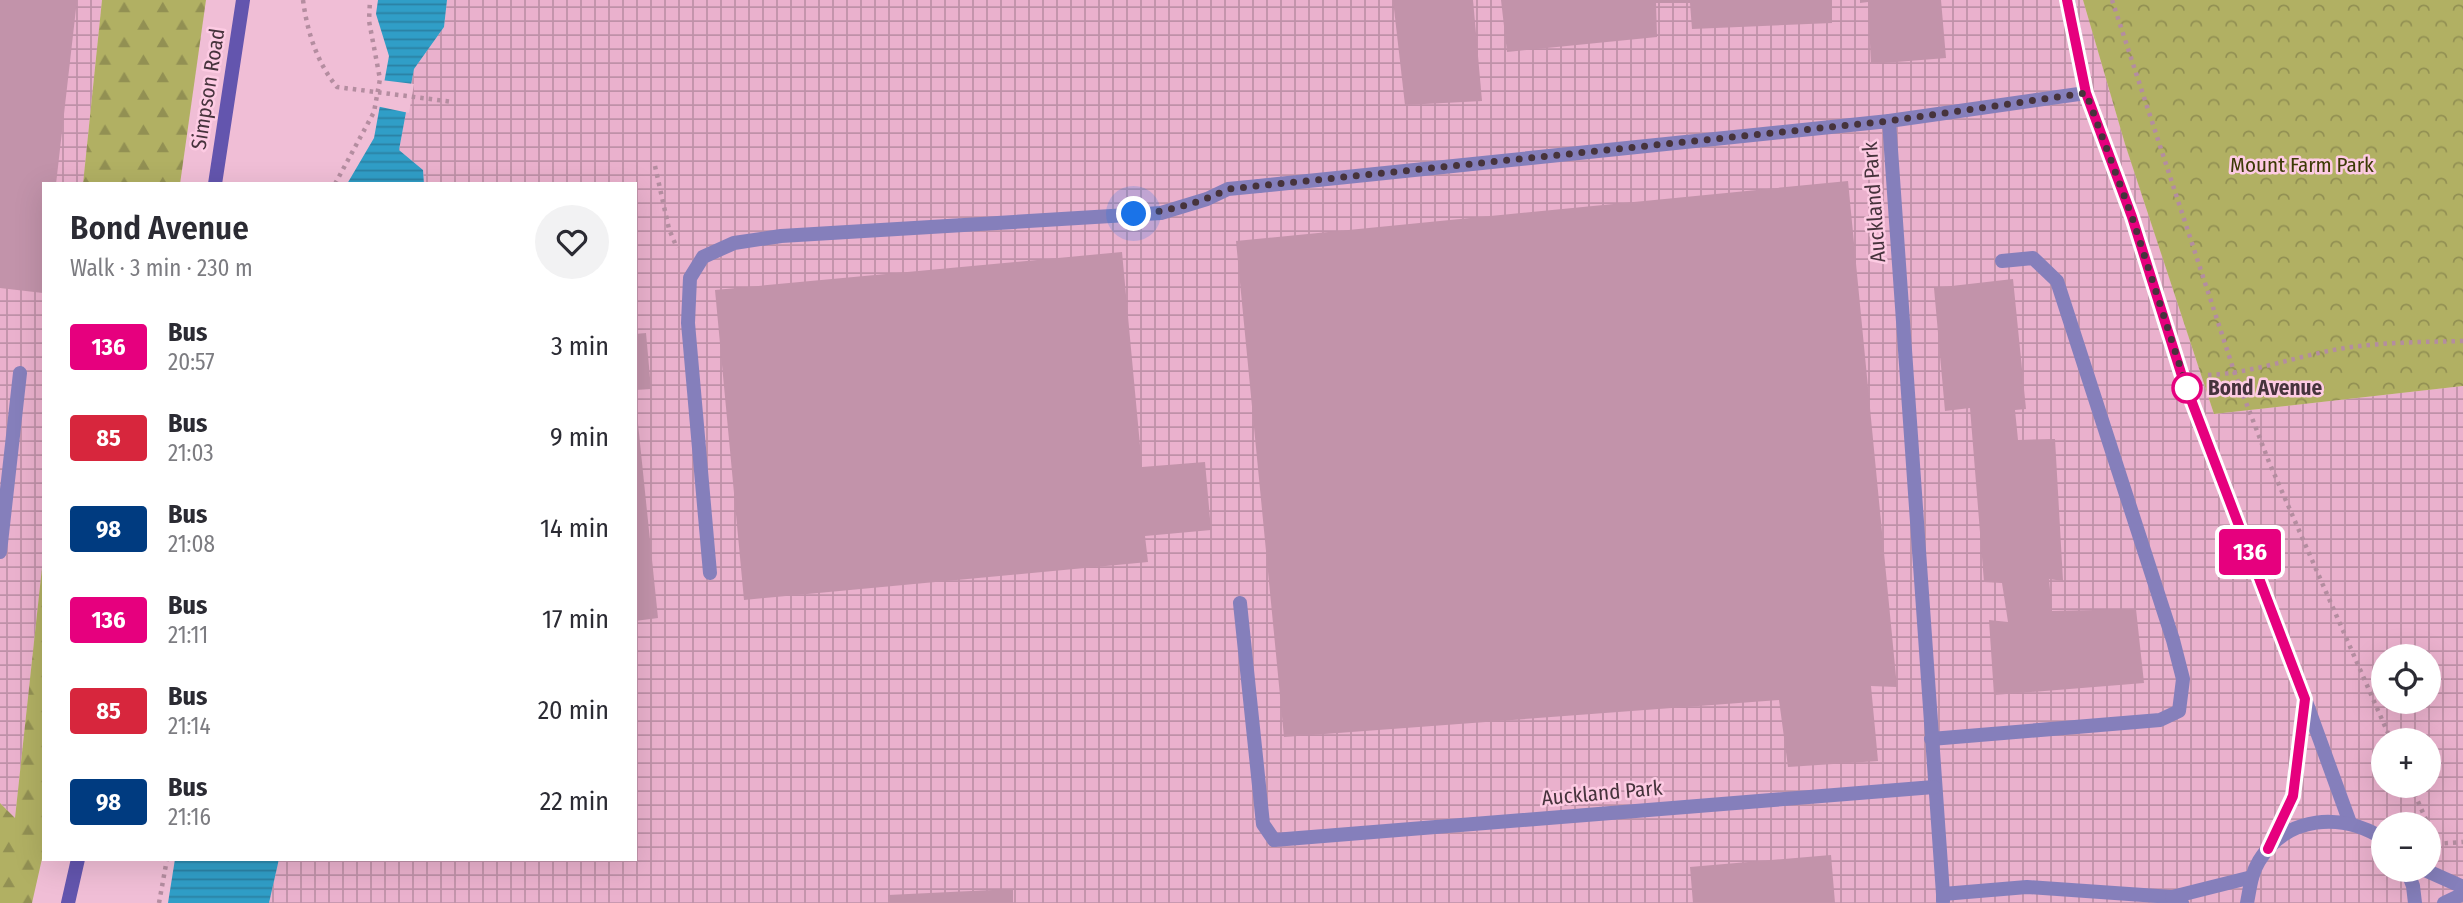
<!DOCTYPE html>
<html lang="en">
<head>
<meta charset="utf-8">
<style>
  :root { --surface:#fff; --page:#f2f2f3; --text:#2b2b33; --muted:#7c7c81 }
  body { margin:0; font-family:"Fira Sans Condensed",sans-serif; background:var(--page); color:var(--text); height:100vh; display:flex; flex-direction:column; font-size:26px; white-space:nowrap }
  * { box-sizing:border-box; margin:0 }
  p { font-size:23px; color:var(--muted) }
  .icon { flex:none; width:38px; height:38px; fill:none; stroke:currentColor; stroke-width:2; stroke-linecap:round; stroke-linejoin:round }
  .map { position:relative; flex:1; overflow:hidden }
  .details { position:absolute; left:42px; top:182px; width:595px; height:679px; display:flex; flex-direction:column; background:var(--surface); border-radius:0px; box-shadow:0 7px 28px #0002 }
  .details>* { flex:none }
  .badge { padding:0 14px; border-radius:5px; font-size:24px; line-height:46px }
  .fabs { position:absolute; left:2371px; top:644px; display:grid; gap:14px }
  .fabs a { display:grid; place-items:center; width:70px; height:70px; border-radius:50%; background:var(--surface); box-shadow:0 7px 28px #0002; font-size:35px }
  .you { position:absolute; width:35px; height:35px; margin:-18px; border:5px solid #fff; border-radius:50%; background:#1a73e8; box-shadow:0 0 0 10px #1a73e833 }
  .map>.badge { position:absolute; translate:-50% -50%; box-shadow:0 0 0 4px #fff }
  .round { display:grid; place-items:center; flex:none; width:74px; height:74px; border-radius:37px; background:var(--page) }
  .head { display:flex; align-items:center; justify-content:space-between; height:119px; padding:0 28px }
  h1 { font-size:33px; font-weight:600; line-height:52px }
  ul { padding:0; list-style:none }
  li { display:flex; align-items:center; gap:21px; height:91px; padding:0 28px }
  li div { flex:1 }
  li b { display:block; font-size:26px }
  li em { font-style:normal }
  li .badge { min-width:77px; font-weight:700; text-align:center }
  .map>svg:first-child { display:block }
  .industrial { fill:url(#industrial-grid); fill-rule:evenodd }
  .forest { fill:url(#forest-firs) }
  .park { fill:url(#park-crowns) }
  .water { fill:url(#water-rules) }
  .pier { fill:#f0bed6 }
  .building { fill:#c293aa }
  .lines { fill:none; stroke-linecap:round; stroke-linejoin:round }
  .path { stroke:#b48da0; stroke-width:4.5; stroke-dasharray:3.5 5; stroke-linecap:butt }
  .lane { stroke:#857fbb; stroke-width:14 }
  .street { stroke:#857fbb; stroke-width:14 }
  .secondary { stroke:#6355ae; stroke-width:14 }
  .line-casing { stroke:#fff; stroke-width:16 }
  .line { stroke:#e6007e; stroke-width:10 }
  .walk { stroke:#46333c; stroke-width:7; stroke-dasharray:0 12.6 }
  .stop-dot { fill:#fff; stroke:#e6007e; stroke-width:3.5 }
  .labels { text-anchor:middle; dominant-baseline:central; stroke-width:5; stroke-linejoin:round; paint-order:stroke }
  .street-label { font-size:21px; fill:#46333c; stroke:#fdcbe3 }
  .park-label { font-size:21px; fill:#3c3a06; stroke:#fdcbe3 }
  .stop-label { font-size:21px; font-weight:bold; fill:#46333c; stroke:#fdcbe3; text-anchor:start }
</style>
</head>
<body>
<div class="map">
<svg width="2463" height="903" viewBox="0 0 2463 903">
  <defs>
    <pattern id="industrial-grid" width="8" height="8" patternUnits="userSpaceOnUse" patternTransform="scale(1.75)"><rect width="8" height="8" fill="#eab1cd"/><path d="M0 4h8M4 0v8" fill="none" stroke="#bf91a8"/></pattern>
    <pattern id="forest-firs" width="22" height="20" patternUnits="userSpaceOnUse" patternTransform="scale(1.75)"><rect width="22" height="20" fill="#b1b063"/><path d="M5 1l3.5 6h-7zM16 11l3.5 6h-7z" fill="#929053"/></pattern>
    <pattern id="park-crowns" width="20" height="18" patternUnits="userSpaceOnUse" patternTransform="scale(1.75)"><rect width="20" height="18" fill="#b1b063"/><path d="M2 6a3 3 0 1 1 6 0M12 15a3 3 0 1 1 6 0" fill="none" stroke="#929053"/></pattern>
    <pattern id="water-rules" width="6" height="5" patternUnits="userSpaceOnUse" patternTransform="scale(1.75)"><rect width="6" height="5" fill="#309ec7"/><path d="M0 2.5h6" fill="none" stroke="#2b81a3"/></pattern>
  </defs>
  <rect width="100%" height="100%" fill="#f0bed6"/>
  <!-- industrial -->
  <g class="industrial">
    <path d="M0,0h102l-19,184h-39v365l-29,269 -15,-15z"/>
    <path d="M447,0h1636l42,144 89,270 249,-28v517h-2194l10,-44h356v-675h-211l-1,-14 -24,-20 15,-81 30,-42zM2384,656h45v46h-45zM2384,740h45v46h-45zM2384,824h45v46h-45z"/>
  </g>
  <!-- forest -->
  <g class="forest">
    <path d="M102,0h104l-26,184h-97z"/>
    <path d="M44,549v301l-12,53h-32v-100l15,15z"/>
  </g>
  <!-- park -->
  <path class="park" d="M2083,0h380v386l-249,28 -89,-270z"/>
  <!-- water -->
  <g class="water">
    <path d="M378,0h69l-3,27 -30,42 -15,81 24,20 1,14h-77l27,-46 15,-82 -13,-42z"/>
    <path d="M175,859h104l-10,44h-101z"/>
  </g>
  <!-- pier -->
  <path class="pier" d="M381,80l33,4 -5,29 -33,-7z"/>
  <!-- building -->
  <g class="building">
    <path d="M0,0h77l-21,184h-12l-1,109 -43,-5z"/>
    <path d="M1393,0h80l9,101 -77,4z"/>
    <path d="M1501,0h331v23l-140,6 -2,-26h-34l1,34 -150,15z"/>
    <path d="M1860,0h81l5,58 -75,6 -3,-62 -8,1z"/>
    <path d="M1848,181l49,506 -26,-1 7,75 -90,6 -9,-67 -495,37 -48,-496z"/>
    <path d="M1122,252l20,215 63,-5 6,68 -66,6 3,26 -404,38 -29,-310z"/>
    <path d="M2013,279l13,130 -11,1 3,30 37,-1 8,142 -14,-2 3,32 84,-2 8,74 -150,12 -5,-75 19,2 -6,-39 -18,-1 -14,-174 -25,3 -11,-123z"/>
    <path d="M646,333l5,56 -16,1v-56z"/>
    <path d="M635,414h2l21,204 -23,3z"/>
    <path d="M1831,855l4,48h-142l-3,-36z"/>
    <path d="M1013,889v14h-124l-1,-8z"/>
  </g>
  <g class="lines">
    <!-- path -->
    <g class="path">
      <path d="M303,0c4,31 14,63 34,87l116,15"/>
      <path d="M2112,0l123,374 34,88 122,278"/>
      <path d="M655,166l14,63 8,19"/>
      <path d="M335,184l39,-72 6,-33 -11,-58 1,-21"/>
      <path d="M2208,375c47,-2 91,-20 137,-27 39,-6 79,-6 118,-7"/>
      <path d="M2411,786l17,38"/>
      <path d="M2429,827l8,20"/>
      <path d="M2436,844l27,-2"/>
      <path d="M159,903l8,-44"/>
    </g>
    <!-- lane -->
    <g class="lane">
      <path d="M0,552l20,-179"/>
      <path d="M710,573l-22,-250 2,-45 13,-21 31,-14 47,-7 380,-23 46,-14 21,-10 31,-3"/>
      <path d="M1240,603l23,221 11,16"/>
      <path d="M1931,739l229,-19 19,-9 4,-32 -10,-39 -116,-359 -24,-23 -31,3"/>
    </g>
    <!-- street -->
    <g class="street">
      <path d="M2068,0l18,93 46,124 50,159 123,323"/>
      <path d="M1889,121l197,-28"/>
      <path d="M1259,186l630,-65 54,773"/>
      <path d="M1274,840l660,-53"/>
      <path d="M2268,849l25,-53 12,-97 45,124"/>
      <path d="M2407,870l6,16 2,17"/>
      <path d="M2425,870l38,17"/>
      <path d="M1943,901v-7l84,-7 145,10"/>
      <path d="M2182,903l-10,-6 80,-20"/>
      <path d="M2247,903c3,-15 4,-29 12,-42 28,-46 83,-49 125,-22"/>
      <path d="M2444,903l19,-9"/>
    </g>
    <!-- secondary -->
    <g class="secondary">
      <path d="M215,184l28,-184"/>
      <path d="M68,903l10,-44"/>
    </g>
  </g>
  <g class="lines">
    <!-- line casing -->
    <g class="line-casing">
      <path id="line" d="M2067,0l19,93 46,124 50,159 123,323 -12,97 -25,53"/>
    </g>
    <!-- line -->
    <use href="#line" class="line"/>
    <!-- walk -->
    <path class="walk" d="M1134,214c33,-2 63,-10 94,-25l661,-68 197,-28 46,124 55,171"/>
  </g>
  <!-- markers -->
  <circle class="stop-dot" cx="2187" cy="388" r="14"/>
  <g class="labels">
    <!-- street labels -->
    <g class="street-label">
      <text transform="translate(208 89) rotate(-81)">Simpson Road</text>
      <text transform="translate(1874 202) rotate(-94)">Auckland Park</text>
      <text transform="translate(1602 793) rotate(-5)">Auckland Park</text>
    </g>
    <!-- park labels -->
    <g class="park-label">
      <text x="2302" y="165">Mount Farm Park</text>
    </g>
    <!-- stop labels -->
    <g class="stop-label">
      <text x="2208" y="388">Bond Avenue</text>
    </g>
  </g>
</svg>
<div class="fabs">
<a><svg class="icon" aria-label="locate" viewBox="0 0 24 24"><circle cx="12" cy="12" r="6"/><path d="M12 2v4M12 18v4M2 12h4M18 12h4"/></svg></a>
<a>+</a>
<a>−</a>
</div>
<div class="you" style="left:1134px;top:214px"></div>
<b class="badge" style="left:2250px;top:552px;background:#e6007e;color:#fff">136</b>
<section class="details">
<div class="head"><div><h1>Bond Avenue</h1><p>Walk · 3 min · 230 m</p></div><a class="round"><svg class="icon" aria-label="heart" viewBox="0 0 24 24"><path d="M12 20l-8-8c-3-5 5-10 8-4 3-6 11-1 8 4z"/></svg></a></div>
<ul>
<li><span class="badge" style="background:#e6007e;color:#fff">136</span><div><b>Bus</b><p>20:57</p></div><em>3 min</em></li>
<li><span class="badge" style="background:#d7263d;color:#fff">85</span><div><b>Bus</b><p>21:03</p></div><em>9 min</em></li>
<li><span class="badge" style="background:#003b80;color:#fff">98</span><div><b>Bus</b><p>21:08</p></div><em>14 min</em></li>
<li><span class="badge" style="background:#e6007e;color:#fff">136</span><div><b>Bus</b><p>21:11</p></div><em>17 min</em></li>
<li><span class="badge" style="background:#d7263d;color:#fff">85</span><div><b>Bus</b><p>21:14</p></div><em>20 min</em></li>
<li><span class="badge" style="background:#003b80;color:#fff">98</span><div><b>Bus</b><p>21:16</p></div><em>22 min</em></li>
</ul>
</section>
</div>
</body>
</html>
